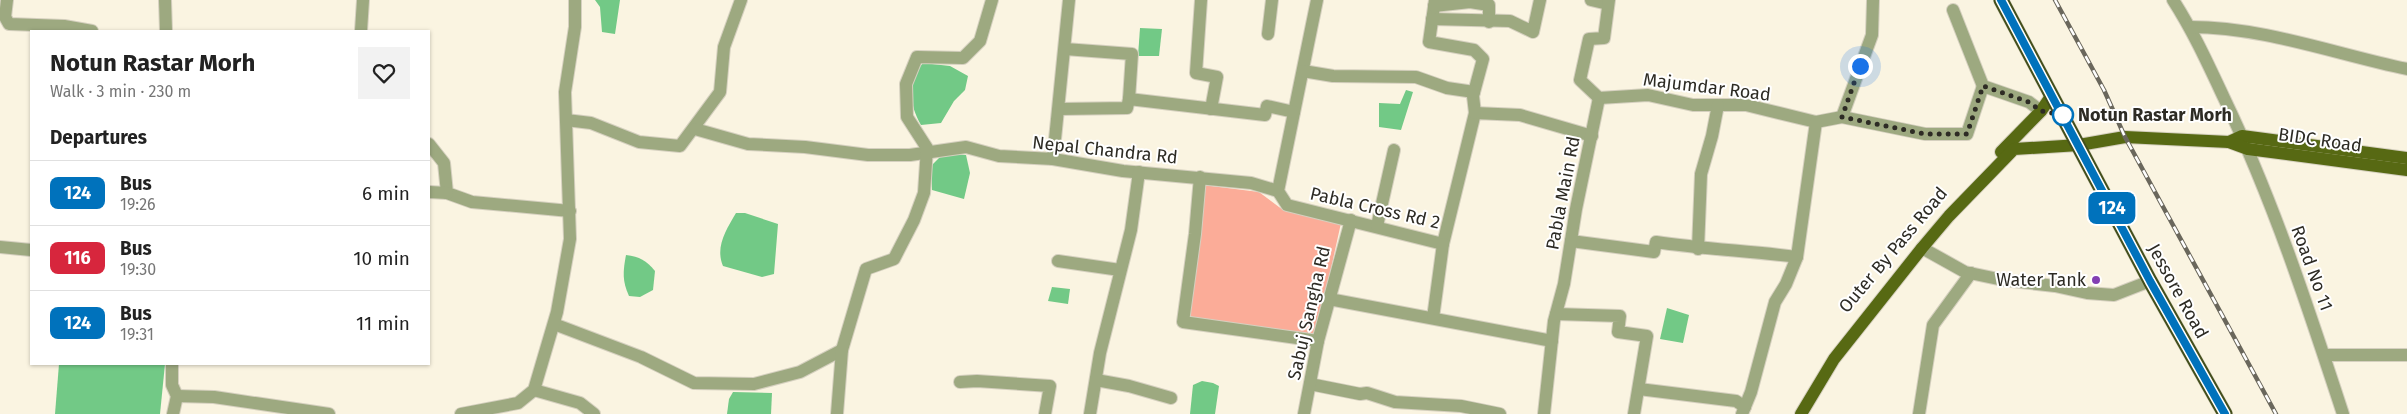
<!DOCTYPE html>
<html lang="en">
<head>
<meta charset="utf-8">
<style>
  :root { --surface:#fff; --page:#f2f2f2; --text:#222; --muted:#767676; --line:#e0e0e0 }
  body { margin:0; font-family:"Fira Sans",sans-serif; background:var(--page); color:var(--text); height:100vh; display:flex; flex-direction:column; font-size:19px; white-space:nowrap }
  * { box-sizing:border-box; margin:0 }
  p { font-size:16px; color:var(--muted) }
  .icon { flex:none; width:28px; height:28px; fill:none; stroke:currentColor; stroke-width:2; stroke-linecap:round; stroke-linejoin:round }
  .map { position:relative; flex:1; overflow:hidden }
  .panel { position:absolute; left:30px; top:30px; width:400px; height:335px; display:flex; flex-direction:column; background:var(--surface); border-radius:0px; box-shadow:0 1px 4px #0004 }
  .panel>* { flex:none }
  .badge { padding:0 10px; border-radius:8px; font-size:18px; line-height:32px }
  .you { position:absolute; width:25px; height:25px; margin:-12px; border:4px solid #fff; border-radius:50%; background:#1a73e8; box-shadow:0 0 0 8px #1a73e833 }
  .map>.badge { position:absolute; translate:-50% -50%; box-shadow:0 0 0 2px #fff }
  h2 { padding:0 20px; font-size:19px; line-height:45px }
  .round { display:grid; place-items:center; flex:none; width:52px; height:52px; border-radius:0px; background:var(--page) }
  .head { display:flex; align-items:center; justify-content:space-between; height:85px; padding:0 20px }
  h1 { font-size:24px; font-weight:700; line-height:38px }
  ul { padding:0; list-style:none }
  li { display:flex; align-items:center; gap:15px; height:65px; padding:0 20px; border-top:1px solid var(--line) }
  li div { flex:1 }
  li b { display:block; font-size:19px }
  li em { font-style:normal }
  li .badge { min-width:55px; font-weight:700; text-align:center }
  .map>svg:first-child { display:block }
  .green { fill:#fbac98 }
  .water { fill:#72c986 }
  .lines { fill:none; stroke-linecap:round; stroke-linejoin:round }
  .minor-casing { stroke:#d5d0bf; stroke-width:14 }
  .major-casing { stroke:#d5d0bf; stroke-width:14 }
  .highway-casing { stroke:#d5d0bf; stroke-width:16 }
  .minor { stroke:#9da980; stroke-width:12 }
  .major { stroke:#576913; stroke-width:12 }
  .highway { stroke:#434f1b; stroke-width:15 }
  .rail-casing { stroke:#6a675c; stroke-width:4.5 }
  .rail { stroke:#fff; stroke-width:2.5; stroke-dasharray:8; stroke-linecap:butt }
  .line-casing { stroke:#fff; stroke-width:11 }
  .line { stroke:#0072bc; stroke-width:8 }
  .walk { stroke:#2d2b24; stroke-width:5; stroke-dasharray:0 9 }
  .stop-dot { fill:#fff; stroke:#0072bc; stroke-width:2.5 }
  .poi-dot { fill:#833fb3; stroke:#fff; stroke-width:2 }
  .labels { text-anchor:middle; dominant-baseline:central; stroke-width:4; stroke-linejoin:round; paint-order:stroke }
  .street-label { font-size:18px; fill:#2d2b24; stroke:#fff }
  .stop-label { font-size:18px; font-weight:bold; fill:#2d2b24; stroke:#fff; text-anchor:start }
  .poi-label { font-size:18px; fill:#2d2b24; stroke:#fff; text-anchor:end }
</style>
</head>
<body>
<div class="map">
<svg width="2407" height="414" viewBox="0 0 2407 414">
  <rect width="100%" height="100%" fill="#faf4e1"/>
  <!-- green -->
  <path class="green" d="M1203,185l56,7 24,18 58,13 -25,113 -129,-17z"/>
  <!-- water -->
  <g class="water">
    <path d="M595,0h25l-5,34 -13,-2 -2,-25z"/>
    <path d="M1140,28l22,1 -3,27h-21z"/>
    <path d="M923,63l27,3 18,10 -3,14 -11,11 -13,22 -20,2c-12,-21 -14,-43 2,-62z"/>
    <path d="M1406,90l7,2 -12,38 -22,-3v-24l21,1z"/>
    <path d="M954,154l12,1 4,18 -6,26 -32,-9 -1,-24 10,-10z"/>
    <path d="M736,213h9l33,11 -4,50 -12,3 -39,-11c-8,-19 3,-36 13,-53z"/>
    <path d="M626,255c14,2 20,5 29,16l-2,19 -13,7 -11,-1c-7,-15 -6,-25 -3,-41z"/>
    <path d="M1052,287l18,2 -2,15 -20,-3z"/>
    <path d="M1667,308l22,7 -6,28 -23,-4z"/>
    <path d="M59,364h106l-5,50h-105z"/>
    <path d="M1202,381l11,2 6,3 -4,28h-25l3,-29z"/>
    <path d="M733,392l39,1 -1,21h-44l2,-15z"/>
  </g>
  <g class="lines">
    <!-- minor casing -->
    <g class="minor-casing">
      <g id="minor">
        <path d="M7,0l-2,17 4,7 55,2 28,5"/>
        <path d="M165,0l1,31"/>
        <path d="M1201,0l-5,73 21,4 -6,32"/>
        <path d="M1317,0l-39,191 9,14 156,39 32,-131 45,2 72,21"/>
        <path d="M1435,0l-6,42 45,8 9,9 -10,37 2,17"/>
        <path d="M1591,0l17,4"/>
        <path d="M2173,0c20,31 35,64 51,98 49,102 84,209 119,316"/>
        <path d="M1434,6l36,-4 19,3v17"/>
        <path d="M1953,10l30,76 46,16 12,9"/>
        <path d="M1432,19l78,2 23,11 7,-32"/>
        <path d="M2190,27c74,0 145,27 217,42"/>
        <path d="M361,31l2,-31"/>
        <path d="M1268,34l4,-34"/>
        <path d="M1065,49l67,5 -3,45"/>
        <path d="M1303,71l30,5 83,1 31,11 27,4"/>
        <path d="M1599,98l49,-3 45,10h53l70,17 26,-5 83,17h42l16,-48"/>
        <path d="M1599,98l-19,-18 9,-41 15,-1 5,-38"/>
        <path d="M1059,109l68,-1 2,-9 136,16 2,-9 27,6"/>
        <path d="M1842,117l30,-82 1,-35"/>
        <path d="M566,120l25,3 48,19 41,4 40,-54 4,-45 17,-47"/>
        <path d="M695,129l53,15 57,3 63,8h42l56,-8 33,9 54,3 70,12 128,12 27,8"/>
        <path d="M429,144l15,19 3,30 25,9 98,9"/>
        <path d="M1053,159l16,-159"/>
        <path d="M1200,177l-5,57 -12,88 135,19"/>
        <path d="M429,192l18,1"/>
        <path d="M1377,226l17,-76"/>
        <path d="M1571,241l83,11 2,-10c47,7 94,9 141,15"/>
        <path d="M0,247l31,3"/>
        <path d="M1922,248l43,24 38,8 52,6 32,7 27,2 36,-14"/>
        <path d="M1698,249l3,-75 11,-38 6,-31"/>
        <path d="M1058,261l62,9"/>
        <path d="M1329,299l223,42"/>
        <path d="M1556,314l64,2 -2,16 29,4 -13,78"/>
        <path d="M1433,318l10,-74"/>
        <path d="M554,324l87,33 53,26 60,1 46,-12 42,-22"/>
        <path d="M2324,355h83"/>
        <path d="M172,364v21l5,11 -4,18"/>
        <path d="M1096,380l33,6 42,12"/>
        <path d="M960,382l17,-1 73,5 -5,28"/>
        <path d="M1310,384l50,10 7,-1 28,9 66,4 39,8"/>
        <path d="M1639,389l97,12 9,6"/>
        <path d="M534,390l46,13 14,11"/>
        <path d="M177,396l37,1 115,17"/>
        <path d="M461,414l57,-11 16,-13 23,-78 13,-73 -5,-147 10,-65v-27"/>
        <path d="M837,414l5,-64 24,-81 28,-10 20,-39 10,-27 3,-45 -20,-31 -1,-33 11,-27 46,1 17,-17 12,-41"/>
        <path d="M1090,414l10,-61 31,-123 8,-58"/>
        <path d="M1304,414l14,-73 33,-121"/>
        <path d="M1544,414l10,-93 10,-37 12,-75 23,-111"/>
        <path d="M1742,414l9,-22 24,-90 11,-18 11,-27 19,-135"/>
        <path d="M1919,414l14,-89 38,-52"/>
      </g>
    </g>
    <!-- major casing -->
    <g class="major-casing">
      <g id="major">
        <path d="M2229,142l13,-6 165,22"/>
        <path d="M2001,152l40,-41 11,-16"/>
        <path d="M1801,414l33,-55 88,-111 27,-32 65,-67 65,-4 46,-8 104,5 19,7 159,21"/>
      </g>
    </g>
    <!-- highway casing -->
    <g class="highway-casing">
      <path id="highway" d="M2001,0l149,281 75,133"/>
    </g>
    <!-- minor -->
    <use href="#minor" class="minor"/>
    <!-- major -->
    <use href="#major" class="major"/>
    <!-- highway -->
    <use href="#highway" class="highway"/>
    <!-- rail casing -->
    <g class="rail-casing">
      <path id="rail" d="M2055,0l49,90 21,47 151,277"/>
    </g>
    <!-- rail -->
    <use href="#rail" class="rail"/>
  </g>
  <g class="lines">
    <!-- line casing -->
    <g class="line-casing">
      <path id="line" d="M2001,0l149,281 75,133"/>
    </g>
    <!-- line -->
    <use href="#line" class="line"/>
    <!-- walk -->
    <path class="walk" d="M1860,66l-18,51 83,17h42l16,-48 46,16 12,9 22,4"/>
  </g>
  <!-- markers -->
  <circle class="stop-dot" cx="2063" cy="115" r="10"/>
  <circle class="poi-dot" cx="2096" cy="280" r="5"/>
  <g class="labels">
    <!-- street labels -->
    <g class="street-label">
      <text transform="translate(1707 87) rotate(7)">Majumdar Road</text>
      <text transform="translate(2320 140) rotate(8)">BIDC Road</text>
      <text transform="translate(1105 150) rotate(6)">Nepal Chandra Rd</text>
      <text transform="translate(1563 193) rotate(-79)">Pabla Main Rd</text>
      <text transform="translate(1375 208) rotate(13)">Pabla Cross Rd 2</text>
      <text transform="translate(1893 250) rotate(-50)">Outer By Pass Road</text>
      <text transform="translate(2312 268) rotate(70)">Road No 11</text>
      <text transform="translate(2178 291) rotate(61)">Jessore Road</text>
      <text transform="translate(1309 313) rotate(-77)">Sabuj Sangha Rd</text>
    </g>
    <!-- stop labels -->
    <g class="stop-label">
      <text x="2078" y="115">Notun Rastar Morh</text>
    </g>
    <!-- poi labels -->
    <g class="poi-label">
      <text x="2086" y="280">Water Tank</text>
    </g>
  </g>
</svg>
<div class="you" style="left:1860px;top:66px"></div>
<b class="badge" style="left:2112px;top:208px;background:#0072bc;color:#fff">124</b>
<section class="panel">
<div class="head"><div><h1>Notun Rastar Morh</h1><p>Walk · 3 min · 230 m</p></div><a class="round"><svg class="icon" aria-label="heart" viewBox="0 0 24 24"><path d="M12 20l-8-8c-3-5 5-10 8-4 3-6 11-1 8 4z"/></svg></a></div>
<h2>Departures</h2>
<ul>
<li><span class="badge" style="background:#0072bc;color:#fff">124</span><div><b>Bus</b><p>19:26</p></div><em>6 min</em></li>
<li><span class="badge" style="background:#d7263d;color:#fff">116</span><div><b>Bus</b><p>19:30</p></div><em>10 min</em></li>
<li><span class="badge" style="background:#0072bc;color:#fff">124</span><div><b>Bus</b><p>19:31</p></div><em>11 min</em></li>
</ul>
</section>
</div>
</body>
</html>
